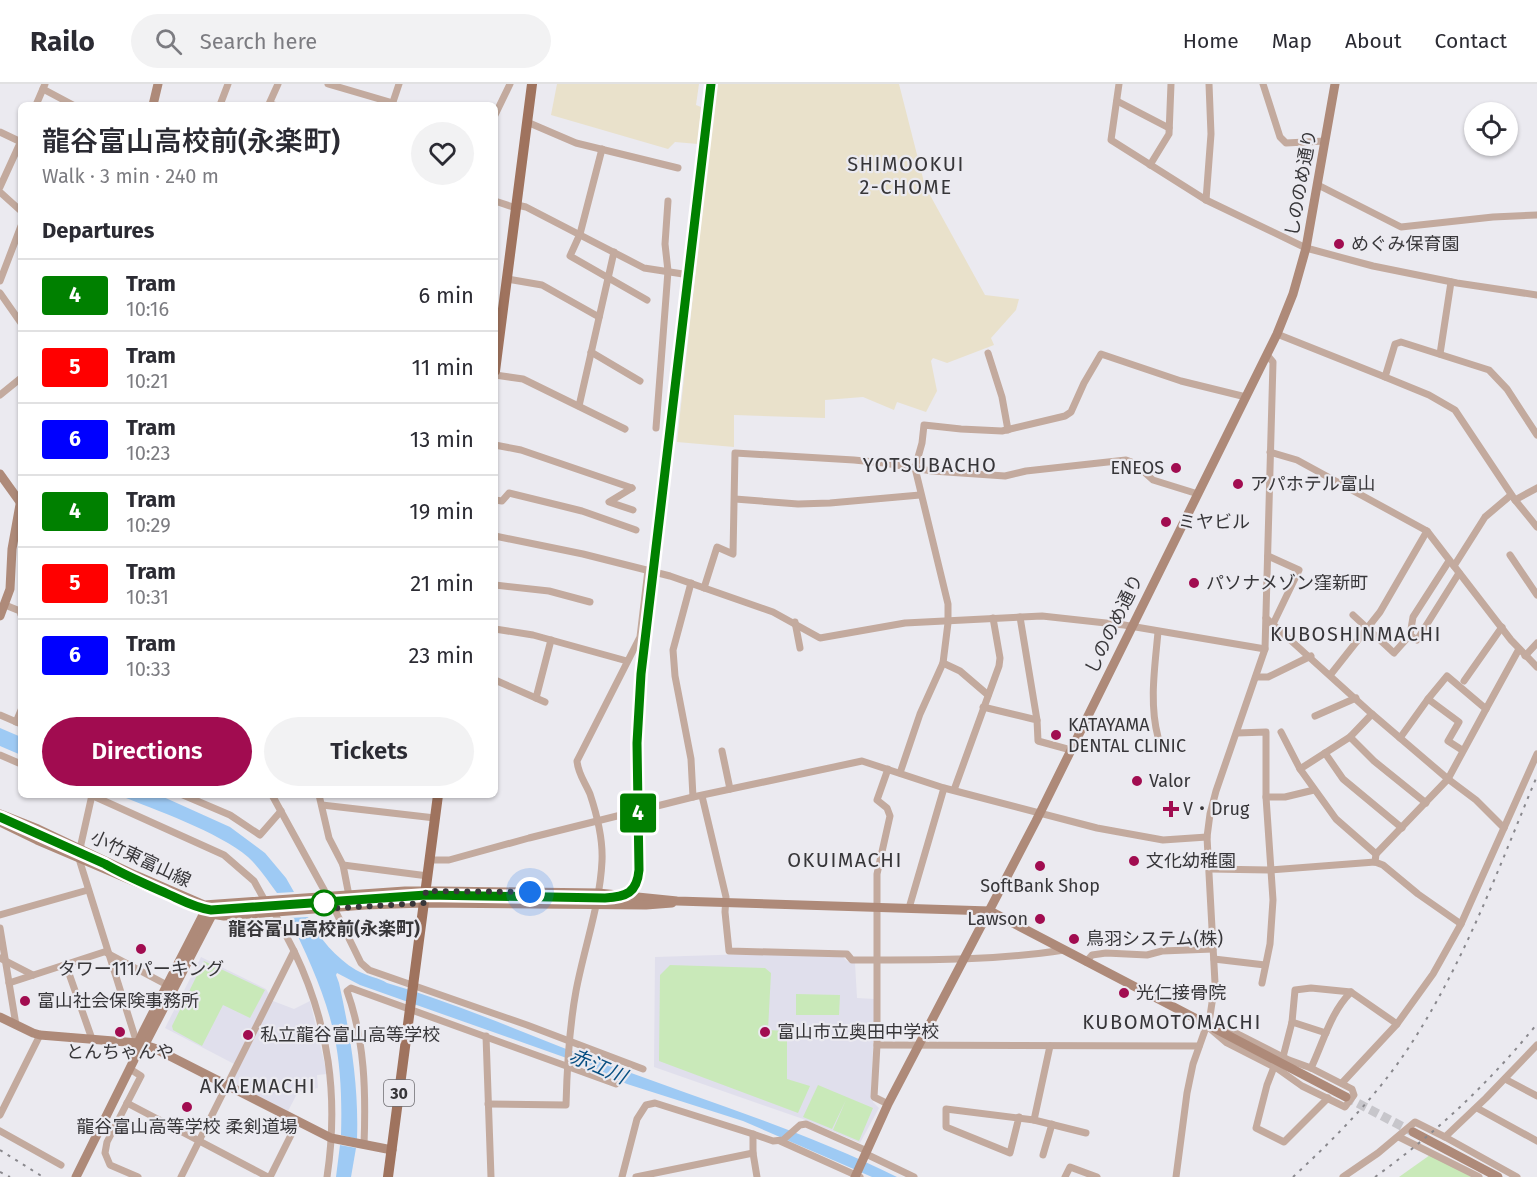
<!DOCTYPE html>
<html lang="en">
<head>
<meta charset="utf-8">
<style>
  :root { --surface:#fff; --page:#f2f2f3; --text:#2b2b33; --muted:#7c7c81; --line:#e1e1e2; --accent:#a10c50 }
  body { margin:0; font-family:"Fira Sans","Noto Sans JP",sans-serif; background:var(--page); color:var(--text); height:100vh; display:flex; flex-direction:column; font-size:22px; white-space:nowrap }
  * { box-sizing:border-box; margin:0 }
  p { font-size:20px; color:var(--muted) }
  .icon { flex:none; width:33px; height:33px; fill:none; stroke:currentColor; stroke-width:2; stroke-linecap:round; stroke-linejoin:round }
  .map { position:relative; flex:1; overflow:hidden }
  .side { position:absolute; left:18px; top:18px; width:480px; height:696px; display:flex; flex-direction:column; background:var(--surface); border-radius:9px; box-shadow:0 2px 4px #0004 }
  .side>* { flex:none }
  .badge { padding:0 12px; border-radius:4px; font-size:21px; line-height:39px }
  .controls { position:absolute; left:1464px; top:18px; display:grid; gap:12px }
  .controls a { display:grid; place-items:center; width:54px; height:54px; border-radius:50%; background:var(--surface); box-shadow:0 2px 4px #0004; font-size:30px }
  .you { position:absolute; width:30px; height:30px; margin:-15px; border:4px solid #fff; border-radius:50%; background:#1a73e8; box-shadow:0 0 0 9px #1a73e833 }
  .map>.badge { position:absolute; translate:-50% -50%; box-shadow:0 0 0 3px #fff }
  h2 { padding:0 24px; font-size:22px; line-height:54px }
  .round { display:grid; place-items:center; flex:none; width:63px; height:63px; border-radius:32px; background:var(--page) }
  .head { display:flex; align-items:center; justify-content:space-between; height:102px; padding:0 24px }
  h1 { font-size:28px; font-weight:600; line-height:45px }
  .cta { display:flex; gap:12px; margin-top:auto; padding:12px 24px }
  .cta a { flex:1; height:69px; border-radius:36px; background:var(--accent); color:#fff; font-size:24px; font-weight:600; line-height:69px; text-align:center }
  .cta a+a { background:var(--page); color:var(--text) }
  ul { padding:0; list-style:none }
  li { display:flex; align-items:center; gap:18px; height:72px; padding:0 24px; border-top:2px solid var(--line) }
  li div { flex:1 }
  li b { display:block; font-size:22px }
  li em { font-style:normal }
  li .badge { min-width:66px; font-weight:700; text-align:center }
  header { display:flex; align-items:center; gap:36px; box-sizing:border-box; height:84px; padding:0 30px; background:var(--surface); border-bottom:2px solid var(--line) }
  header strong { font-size:28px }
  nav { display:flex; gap:33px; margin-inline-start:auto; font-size:21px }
  .search { width:420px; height:54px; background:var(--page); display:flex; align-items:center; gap:15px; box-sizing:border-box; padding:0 21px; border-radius:33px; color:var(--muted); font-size:22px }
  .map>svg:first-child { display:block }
  .built { fill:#e0dfec }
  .industrial { fill:#e9e1cb }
  .green { fill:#c9e9b9 }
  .water { fill:#9ecaf4 }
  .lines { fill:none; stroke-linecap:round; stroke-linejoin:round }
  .secondary-tunnel { stroke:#c7c6cb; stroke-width:9; stroke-dasharray:9 4.5; stroke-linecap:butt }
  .street { stroke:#c3aa9e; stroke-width:7 }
  .secondary { stroke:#ae8a79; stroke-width:9 }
  .primary { stroke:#9f735e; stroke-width:10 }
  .tram { stroke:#89888d; stroke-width:1.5 }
  .rail { stroke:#89888d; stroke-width:2; stroke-dasharray:3 6; stroke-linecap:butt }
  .line-casing { stroke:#fff; stroke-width:14 }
  .line { stroke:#008000; stroke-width:9 }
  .walk { stroke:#373639; stroke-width:6; stroke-dasharray:0 10.8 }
  .poi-dot { fill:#a10c50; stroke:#ebeaf0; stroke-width:2 }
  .stop-dot { fill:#fff; stroke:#008000; stroke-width:3 }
  .labels { text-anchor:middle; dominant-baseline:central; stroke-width:4.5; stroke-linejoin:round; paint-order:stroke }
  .shield { fill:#ebeaf0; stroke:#6d6c70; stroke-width:1.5 }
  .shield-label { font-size:16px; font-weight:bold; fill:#373639 }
  .street-label { font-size:18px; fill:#373639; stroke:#ebeaf0 }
  .poi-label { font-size:18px; fill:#373639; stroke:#ebeaf0; text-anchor:start }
  .stop-label { font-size:18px; font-weight:bold; fill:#373639; stroke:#ebeaf0 }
  .neighbourhood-label { font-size:20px; letter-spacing:1.5px; fill:#373639; stroke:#ebeaf0 }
  .water-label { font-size:20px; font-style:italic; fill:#084f82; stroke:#ebeaf0 }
</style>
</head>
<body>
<header>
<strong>Railo</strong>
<div class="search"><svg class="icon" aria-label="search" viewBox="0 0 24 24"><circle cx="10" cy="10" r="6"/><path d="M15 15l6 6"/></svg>Search here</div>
<nav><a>Home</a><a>Map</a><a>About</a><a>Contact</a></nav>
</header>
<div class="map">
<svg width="1537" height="1093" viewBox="0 0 1537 1093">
  <rect width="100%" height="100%" fill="#ebeaf0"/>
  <!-- built -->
  <g class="built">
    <path d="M749,870l93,2 5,5 8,2 2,35 18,1 -4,98 2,5 6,6 -19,35 -57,-24 -149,-52 1,-110z"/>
    <path d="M201,873l65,32 7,12 21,8 16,-8 17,73 -10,1 1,13 -20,4 -10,19 -55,-28 -1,-4 6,-13 -73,-38z"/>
  </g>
  <!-- industrial -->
  <g class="industrial">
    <path d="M557,0h142l-3,21 5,2 -3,37 -23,-2 -7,7 -117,-34z"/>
    <path d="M716,0h183l26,102 60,109 34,4 -3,11 -25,28 3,7 -47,18 -14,-5 -2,3 6,30 -11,21 -29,-10 -3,8 -31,-13 -38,3v18l-91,-3v32l-57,-5z"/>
  </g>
  <!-- green -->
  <g class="green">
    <path d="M204,877l61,29 -15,28 -27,-13 -21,41 -29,-16 -1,-4z"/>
    <path d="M670,881l95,3 6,5 -3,57 19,1v48l23,7 -12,27 -139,-52 1,-86z"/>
    <path d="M796,910l44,1 -1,20h-43z"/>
    <path d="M818,1001l55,23 -14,33 -26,-11 13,-30 -14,29 -29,-12z"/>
    <path d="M1430,1071l42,22h-73z"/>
  </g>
  <!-- water -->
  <g class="water">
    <path d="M0,644l21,9v18l-21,-9z"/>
    <path d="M119,711h40l71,32 35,26 21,25 8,14 -17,1c-9,-12 -18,-26 -29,-36 -29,-25 -93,-47 -129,-62z"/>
    <path d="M308,833c11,21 28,41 48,53 10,6 24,8 31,13 75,22 148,55 222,82 97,36 195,66 288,112h-25l-129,-56 -116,-37 -52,-23 -215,-76 -23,-12 -1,2 3,8c11,50 20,102 18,156l-16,-4c1,-34 0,-68 -7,-101 -9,-41 -27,-79 -45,-116z"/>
    <path d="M340,1061l16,3 -5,29h-15z"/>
  </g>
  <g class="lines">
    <!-- secondary-tunnel -->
    <path class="secondary-tunnel" d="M1346,1013l67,35"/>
    <!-- street -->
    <g class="street">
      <path d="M328,0l65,19"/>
      <path d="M1119,0l-8,56 95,60 100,48 67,18 84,17 80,12"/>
      <path d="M1263,0l17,53 6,6 39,-2"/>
      <path d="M43,5l30,16"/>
      <path d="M1117,17l52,27"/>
      <path d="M36,21l9,-21"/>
      <path d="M220,21l8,-21"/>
      <path d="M274,21l-5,-1 9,-20"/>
      <path d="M392,21l7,-21"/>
      <path d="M495,31l15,-31"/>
      <path d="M527,38l49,21 102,25"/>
      <path d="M0,48l21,10"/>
      <path d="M602,65l-22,85 -10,22 77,44"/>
      <path d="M1150,81l19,-31 2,-50"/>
      <path d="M1318,101l83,42 92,-10 44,-2"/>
      <path d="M0,103l21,-46"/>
      <path d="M0,108l21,19"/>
      <path d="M1206,116l5,-66 -2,-50"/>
      <path d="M495,117l21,7"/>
      <path d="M517,121l9,2 118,61 39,6"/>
      <path d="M507,195l35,6 57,32"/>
      <path d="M0,197l21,-55"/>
      <path d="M0,209l21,30"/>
      <path d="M1277,250l108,43 44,18 26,15 60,90 22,27"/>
      <path d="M591,268l49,29"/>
      <path d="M988,269l14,44 6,33"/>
      <path d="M1440,270l11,-72"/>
      <path d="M495,291l28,4 102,50"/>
      <path d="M1385,293l10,-33 6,-2 88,28 18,19 30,46"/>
      <path d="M0,311l21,-17"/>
      <path d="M579,322l35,-154"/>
      <path d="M656,344l12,-157 -3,-27 3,-43"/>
      <path d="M495,361l26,5 111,38"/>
      <path d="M1270,368l27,8 130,71 84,109 26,27"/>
      <path d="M632,404l-23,14 24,8"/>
      <path d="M735,415l63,5 32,-1 90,-8"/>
      <path d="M495,416l7,1 7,-8 73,18 54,19"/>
      <path d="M1515,416l22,-12"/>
      <path d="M495,452l88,18 87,22 103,36 47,26 85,-15 137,-7 82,9 141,24"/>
      <path d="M1510,471l27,40"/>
      <path d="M1268,472l31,14 -26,54"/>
      <path d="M1454,482l31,-49 26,-22"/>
      <path d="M691,499l-18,67 2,26 16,83 2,38"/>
      <path d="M495,501l54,6 41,11"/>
      <path d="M704,504l13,-41 16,7 2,-101 119,7 30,3 48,8 73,5 21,-5 100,-11 8,3 19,17 45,14"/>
      <path d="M5,521l15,6 1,4"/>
      <path d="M1353,531l41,38 16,-18 3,-18 36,-56"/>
      <path d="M1020,533l17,103"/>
      <path d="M1266,534l106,96 76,65 28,21 28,28"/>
      <path d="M795,538l5,26"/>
      <path d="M495,545l38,6 94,26"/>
      <path d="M1158,548c-3,34 -9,71 0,105"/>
      <path d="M1410,551l7,5 42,-67"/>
      <path d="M1525,572l12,-13"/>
      <path d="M943,579l17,8 28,24"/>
      <path d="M1331,590l49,-62 47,-81"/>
      <path d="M1256,593h12l43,-21"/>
      <path d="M495,596l50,22"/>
      <path d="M1464,597l38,-54"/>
      <path d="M536,614l15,-58"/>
      <path d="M983,623l54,13 1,21 33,9"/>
      <path d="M1486,625l33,-60"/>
      <path d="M1372,630l-22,23 -50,32 36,50 40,35"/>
      <path d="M0,631l21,9"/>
      <path d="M1315,632l41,-18"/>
      <path d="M16,638l5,-12"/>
      <path d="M1281,648l19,37"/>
      <path d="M1237,649l29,-1v65l7,103 -3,44 -8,39"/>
      <path d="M1350,653l24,24 52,42"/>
      <path d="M1400,654l28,-39"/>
      <path d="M722,667l8,38"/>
      <path d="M1325,669l18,26 59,49"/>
      <path d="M0,671l21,9"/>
      <path d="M900,689l20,-59 23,-51 5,-40v-19l-33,-136 7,-25 2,-18 37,4 41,2 63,-15 6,-4 13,-29 17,-29 80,27 65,16"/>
      <path d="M954,706l45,-124 1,-8 -7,-40"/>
      <path d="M91,711l133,60 30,26 11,20"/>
      <path d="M92,711l-11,49 -1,18 55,175 3,6"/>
      <path d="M183,711l47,20 30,20 21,-24"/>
      <path d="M272,711l56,102"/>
      <path d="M319,711l10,43 14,27 8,41"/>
      <path d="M702,712l24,101 -1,15 4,39 118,3 5,6c71,0 142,1 212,-10"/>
      <path d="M1266,713h19l29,-7"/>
      <path d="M322,721l113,13"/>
      <path d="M431,776h18l80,-22 164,-41 169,-36 82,27 153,40 66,12 44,-3"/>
      <path d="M1375,778l1,-8 72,-75 38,-70 -39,-33 -19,23 31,23 -11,19 14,9"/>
      <path d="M343,781l85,11"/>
      <path d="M1210,785l59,1 106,-8 8,3 35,29 43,30"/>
      <path d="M334,824l27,55 8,7 158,55 116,44"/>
      <path d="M909,824l35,-120"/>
      <path d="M0,831l88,-25"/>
      <path d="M0,844l16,97"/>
      <path d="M294,867c35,73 45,146 33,226"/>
      <path d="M107,869l60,32"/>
      <path d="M0,874l33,17"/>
      <path d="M1214,875l51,6"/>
      <path d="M1086,878l6,-7 14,-2 41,2 15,-4 51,-2"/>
      <path d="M66,881l26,74"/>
      <path d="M9,899l98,-32"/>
      <path d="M1292,938l34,11"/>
      <path d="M1206,941l28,7 55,28 22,8 41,21 2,6 -9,12 -43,-21 -24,-17 -51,-26z"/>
      <path d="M486,952l5,141"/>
      <path d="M877,961l322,1"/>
      <path d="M1283,973l9,-35 3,-32 16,-2 40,4 46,32"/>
      <path d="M1274,983l-7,18 -11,43 28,14 44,-44"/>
      <path d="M1311,984c13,-27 19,-55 40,-76"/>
      <path d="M130,985l11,7 -34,66 -2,11 5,12 28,12"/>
      <path d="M1505,995l32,17"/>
      <path d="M1342,999l55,-59 36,-50 28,-50 76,-170"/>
      <path d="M127,1019l141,74"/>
      <path d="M488,1020l78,1c1,-38 3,-76 10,-114 8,-43 24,-86 26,-130 1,-21 -5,-46 -12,-67 -5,-12 -12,-20 -13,-33l63,-124 8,-67"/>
      <path d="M888,1020l-14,-7 3,-52v-171l13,-58 -3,-8 -10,-8 11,-31"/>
      <path d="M1477,1024l60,33"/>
      <path d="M0,1031l40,-80"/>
      <path d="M1019,1033l-9,36 -64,-26v-18l88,11 16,-74"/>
      <path d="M1034,1036l52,13"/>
      <path d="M0,1047l61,34"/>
      <path d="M753,1050v19l4,24"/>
      <path d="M1399,1053l80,40"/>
      <path d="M1445,1053l72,40"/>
      <path d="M780,1057l80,36"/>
      <path d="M364,1061c2,-53 1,-104 -17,-154l4,-3 265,96"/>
      <path d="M866,1070l48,23"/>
      <path d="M1043,1071l9,-31"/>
      <path d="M181,1093l113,-226 -20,-39"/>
      <path d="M270,1093l28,-56"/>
      <path d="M622,1093l15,-58 9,-14 9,-2 98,31 20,7 10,-1 17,-15 6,-1 61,27"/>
      <path d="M636,1093l117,-24"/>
      <path d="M1065,1093l5,-10 27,10"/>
      <path d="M1176,1093l11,-84 6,-29 17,-48 5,-33 -8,-146 3,-23 6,-23 49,-142 8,-287 -6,-7"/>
      <path d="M1343,1093l35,-24 37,-31 30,15 41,-39 51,-53"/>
    </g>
    <!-- secondary -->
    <g class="secondary">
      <path d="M153,21l5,-21"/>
      <path d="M0,390l20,28"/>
      <path d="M0,532l10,-27 2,-40 9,-50"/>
      <path d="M0,730l38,15 97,46 69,30 201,-14h35l158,2 79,8 313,10 356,186"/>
      <path d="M0,738l37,18 174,74 13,2 141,-11 59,-2 222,2 26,-2"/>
      <path d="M0,933l33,16 7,2 98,8 16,5 177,90 61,12"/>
      <path d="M143,964l68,-131v-6"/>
      <path d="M1413,1048l85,45"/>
      <path d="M76,1093l58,-117 4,-17 5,-11 63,-123"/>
      <path d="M855,1093l33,-73 148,-283 241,-487 16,-40 13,-46 29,-164"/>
    </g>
    <!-- primary -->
    <g class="primary">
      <path d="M495,287l37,-287"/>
      <path d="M388,1093l50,-382"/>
    </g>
    <!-- tram -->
    <path class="tram" d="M0,733l198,90 13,3 206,-12 203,2c14,-2 21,-9 22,-23l-5,-134 4,-69 70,-590"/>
    <!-- rail -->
    <g class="rail">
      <path d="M0,1066l43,27"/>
      <path d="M0,1088l10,5"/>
      <path d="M1293,1093c44,-41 85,-82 118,-133 54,-83 88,-177 126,-268"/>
      <path d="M1375,1093c62,-45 113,-93 162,-153"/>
    </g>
  </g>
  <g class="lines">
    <!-- line casing -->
    <g class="line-casing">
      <path id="line" d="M0,733l105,47c21,12 43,21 65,31 13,6 26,13 41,15l215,-15 179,3c21,-1 32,-5 34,-28l-2,-127 4,-69 70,-590"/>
    </g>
    <!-- line -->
    <use href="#line" class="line"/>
    <!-- walk -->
    <path class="walk" d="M324,819l-2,6 102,-6 2,-12 104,1"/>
  </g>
  <!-- markers -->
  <g class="poi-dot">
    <circle cx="1339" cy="160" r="6"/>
    <circle cx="1176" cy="384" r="6"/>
    <circle cx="1238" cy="400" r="6"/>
    <circle cx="1166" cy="438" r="6"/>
    <circle cx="1194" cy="499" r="6"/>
    <circle cx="1056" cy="651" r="6"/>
    <circle cx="1137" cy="697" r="6"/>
    <path d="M1168 716h6v6h6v6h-6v6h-6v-6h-6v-6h6z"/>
    <circle cx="1134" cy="777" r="6"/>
    <circle cx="1040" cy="782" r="6"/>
    <circle cx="1040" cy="835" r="6"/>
    <circle cx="1074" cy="855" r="6"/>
    <circle cx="141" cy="865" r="6"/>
    <circle cx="1124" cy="909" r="6"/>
    <circle cx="25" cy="917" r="6"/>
    <circle cx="120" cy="948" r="6"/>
    <circle cx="765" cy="948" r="6"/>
    <circle cx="248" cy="951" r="6"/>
    <circle cx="187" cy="1023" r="6"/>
  </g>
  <circle class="stop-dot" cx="324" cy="819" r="12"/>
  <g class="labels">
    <!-- shield labels -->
    <rect class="shield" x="384" y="996" width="30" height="26" rx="4.5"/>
    <g class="shield-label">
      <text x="399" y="1009">30</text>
    </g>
    <!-- street labels -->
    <g class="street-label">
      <text transform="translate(1301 99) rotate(-80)">しののめ通り</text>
      <text transform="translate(1114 540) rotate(-64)">しののめ通り</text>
      <text transform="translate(141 775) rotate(25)">小竹東富山線</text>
    </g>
    <!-- poi labels -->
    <g class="poi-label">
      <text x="1351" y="160">めぐみ保育園</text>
      <text x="1164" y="384" text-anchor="end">ENEOS</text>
      <text x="1250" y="400">アパホテル富山</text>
      <text x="1178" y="438">ミヤビル</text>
      <text x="1206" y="499">パソナメゾン窪新町</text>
      <text x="1068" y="641">KATAYAMA<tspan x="1068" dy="21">DENTAL CLINIC</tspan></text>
      <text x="1149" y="697">Valor</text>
      <text x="1183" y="725">V・Drug</text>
      <text x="1146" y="777">文化幼稚園</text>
      <text x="1040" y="802" text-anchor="middle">SoftBank Shop</text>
      <text x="1028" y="835" text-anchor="end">Lawson</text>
      <text x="1086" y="855">鳥羽システム(株)</text>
      <text x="141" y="885" text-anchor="middle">タワー111パーキング</text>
      <text x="1136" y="909">光仁接骨院</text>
      <text x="37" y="917">富山社会保険事務所</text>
      <text x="777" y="948">富山市立奥田中学校</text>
      <text x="260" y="951">私立龍谷富山高等学校</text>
      <text x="120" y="968" text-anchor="middle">とんちゃんや</text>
      <text x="187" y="1043" text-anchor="middle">龍谷富山高等学校 柔剣道場</text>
    </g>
    <!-- stop labels -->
    <g class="stop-label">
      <text x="324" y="845">龍谷富山高校前(永楽町)</text>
    </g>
    <!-- neighbourhood labels -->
    <g class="neighbourhood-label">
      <text x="906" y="80">SHIMOOKUI<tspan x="906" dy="23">2-CHOME</tspan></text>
      <text x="930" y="381">YOTSUBACHO</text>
      <text x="1356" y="550">KUBOSHINMACHI</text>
      <text x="845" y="776">OKUIMACHI</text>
      <text x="1172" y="938">KUBOMOTOMACHI</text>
      <text x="258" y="1002">AKAEMACHI</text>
    </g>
    <!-- water labels -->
    <g class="water-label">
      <text transform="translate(598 982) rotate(23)">赤江川</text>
    </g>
  </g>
</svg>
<div class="controls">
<a><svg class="icon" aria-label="locate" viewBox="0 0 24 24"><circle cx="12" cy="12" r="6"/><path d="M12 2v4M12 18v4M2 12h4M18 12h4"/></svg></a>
</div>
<div class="you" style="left:530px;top:808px"></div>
<b class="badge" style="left:638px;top:729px;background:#008000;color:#fff">4</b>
<section class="side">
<div class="head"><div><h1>龍谷富山高校前(永楽町)</h1><p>Walk · 3 min · 240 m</p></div><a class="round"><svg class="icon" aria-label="heart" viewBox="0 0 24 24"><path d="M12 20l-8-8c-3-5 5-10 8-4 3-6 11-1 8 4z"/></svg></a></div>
<h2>Departures</h2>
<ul>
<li><span class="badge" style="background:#008000;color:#fff">4</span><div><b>Tram</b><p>10:16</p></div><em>6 min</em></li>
<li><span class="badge" style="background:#f00;color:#fff">5</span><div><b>Tram</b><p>10:21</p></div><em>11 min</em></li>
<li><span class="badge" style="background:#00f;color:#fff">6</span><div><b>Tram</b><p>10:23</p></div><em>13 min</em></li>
<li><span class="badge" style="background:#008000;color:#fff">4</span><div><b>Tram</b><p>10:29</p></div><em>19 min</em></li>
<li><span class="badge" style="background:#f00;color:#fff">5</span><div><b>Tram</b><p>10:31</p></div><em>21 min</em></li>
<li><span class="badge" style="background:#00f;color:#fff">6</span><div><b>Tram</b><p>10:33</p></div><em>23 min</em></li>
</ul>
<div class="cta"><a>Directions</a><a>Tickets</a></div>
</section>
</div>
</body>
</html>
